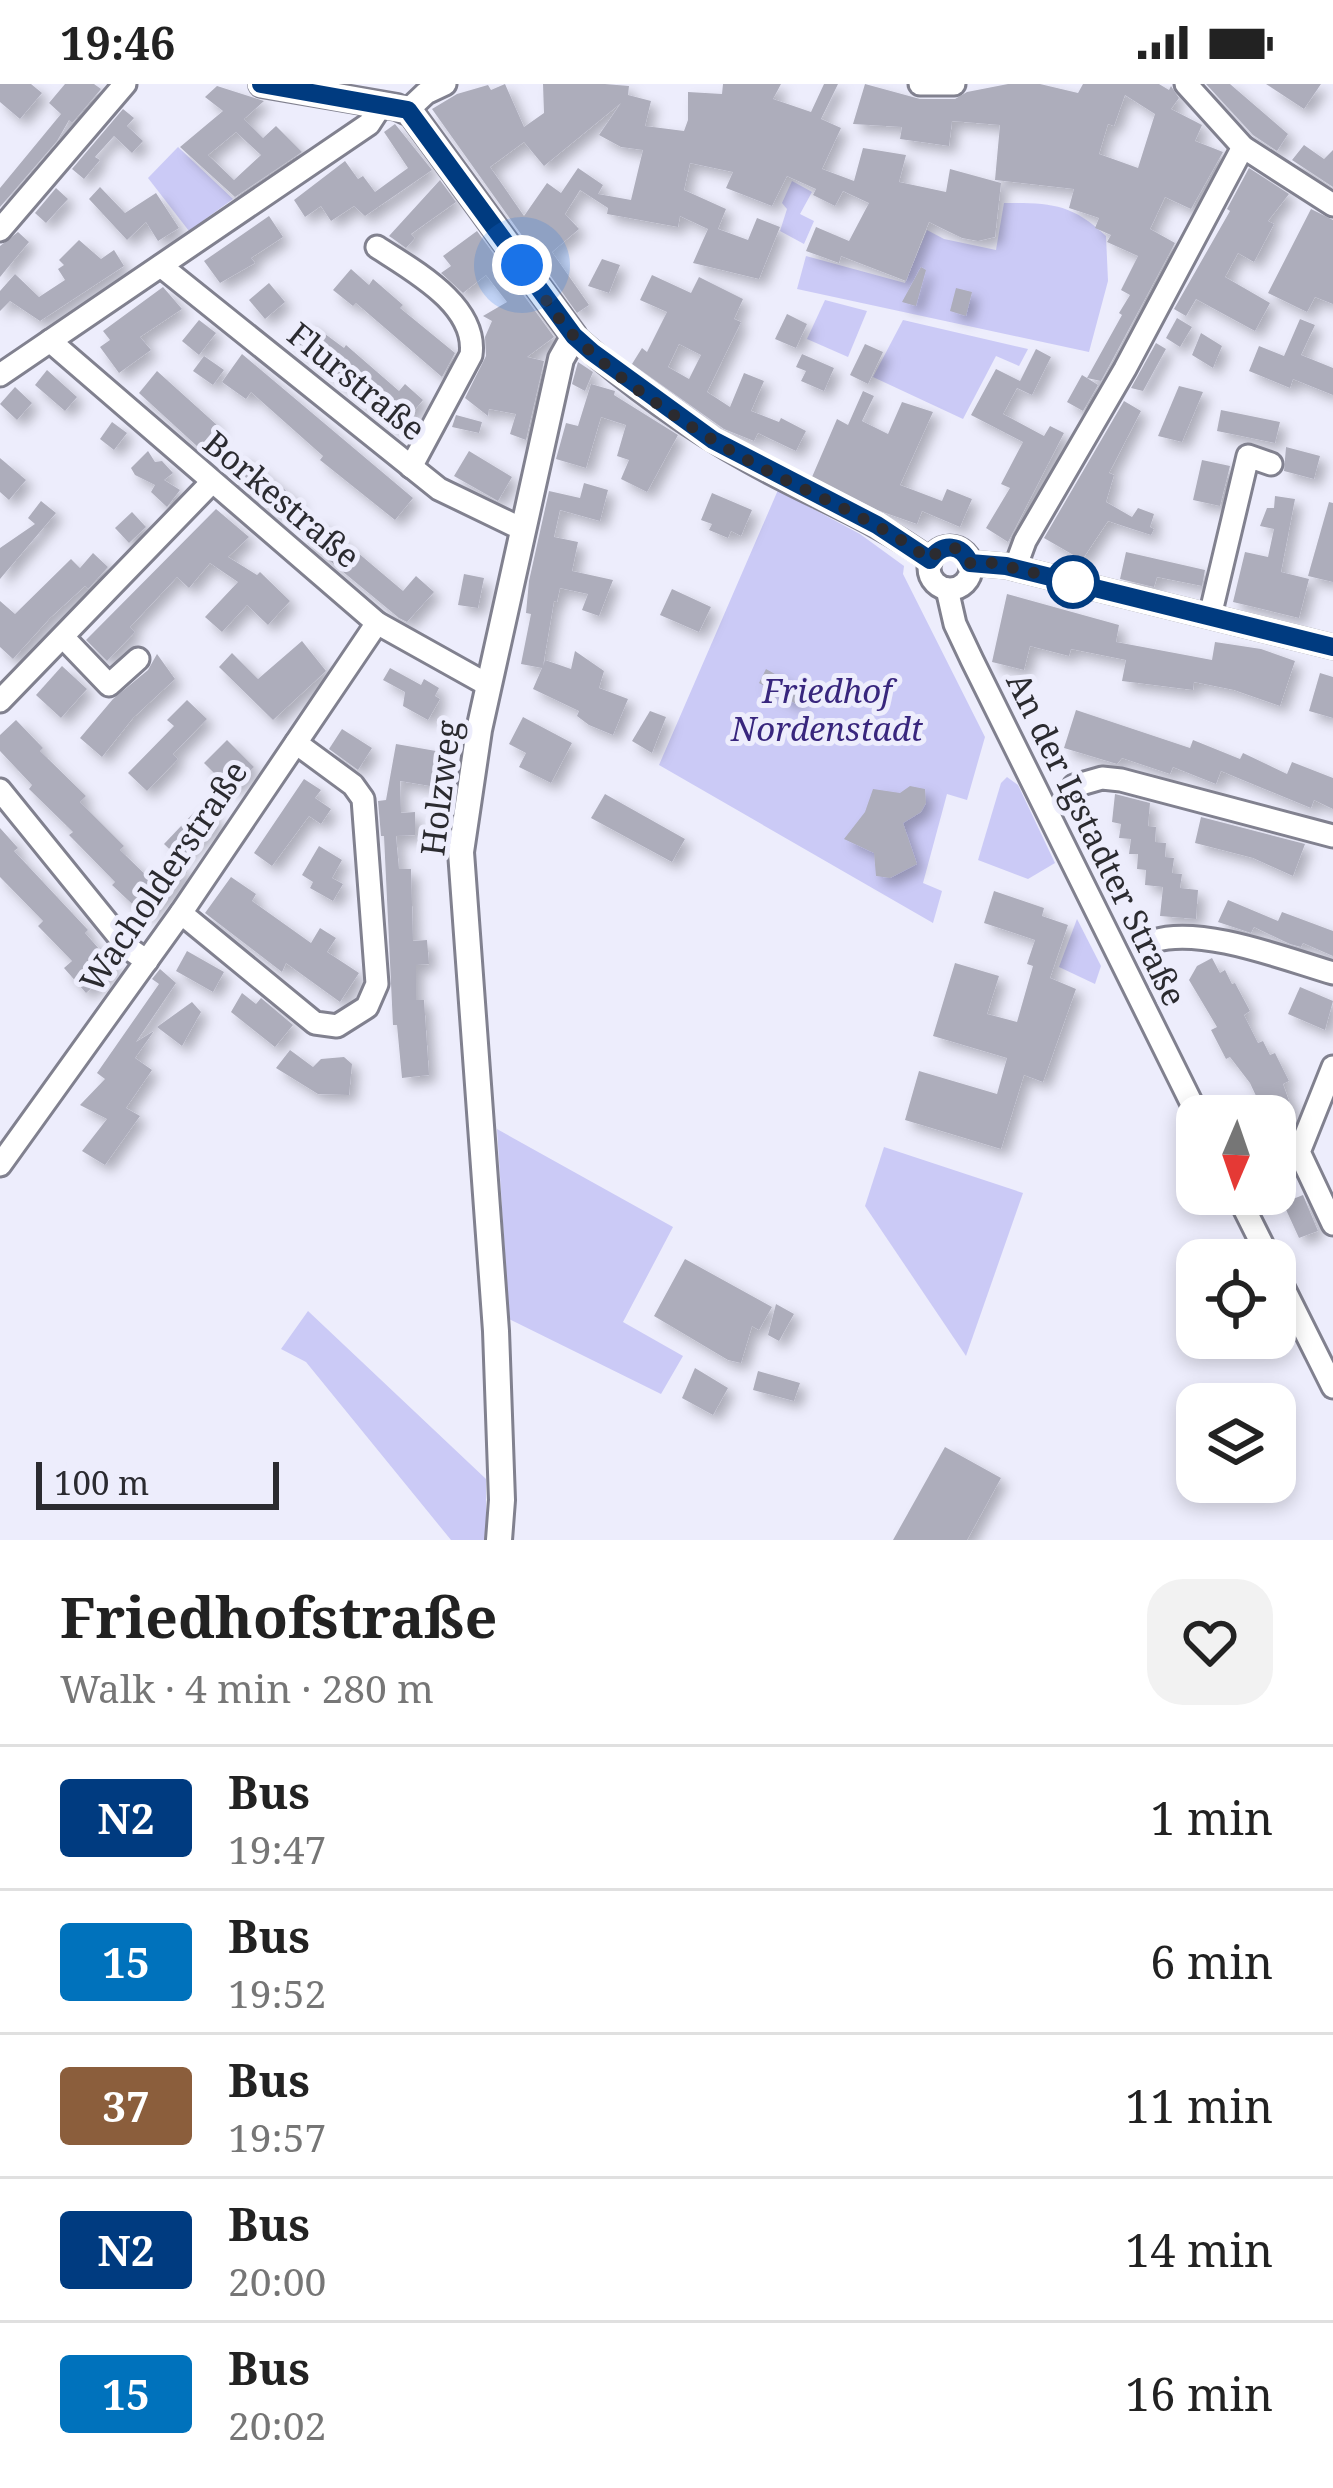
<!DOCTYPE html>
<html lang="en">
<head>
<meta charset="utf-8">
<style>
  :root { --surface:#fff; --page:#f2f2f2; --text:#222; --muted:#767676; --line:#e0e0e0 }
  body { margin:0; font-family:"Noto Serif",serif; background:var(--page); color:var(--text); height:100vh; display:flex; flex-direction:column; font-size:45px; white-space:nowrap }
  * { box-sizing:border-box; margin:0 }
  p { font-size:39px; color:var(--muted) }
  .icon { flex:none; width:66px; height:66px; fill:none; stroke:currentColor; stroke-width:2; stroke-linecap:round; stroke-linejoin:round }
  .map { position:relative; height:1456px; overflow:hidden }
  .details { display:flex; flex-direction:column; background:var(--surface); flex:1 }
  .details>* { flex:none }
  .badge { padding:0 24px; border-radius:9px; font-size:42px; line-height:78px }
  .needle { width:78px; rotate:182deg }
  .tools { position:absolute; left:1176px; top:1011px; display:grid; gap:24px }
  .tools a { display:grid; place-items:center; width:120px; height:120px; border-radius:24px; background:var(--surface); box-shadow:0 6px 18px #0003; font-size:60px }
  .scale { position:absolute; left:36px; bottom:30px; width:243px; box-sizing:border-box; padding-left:12px; border:6px solid #2b2b30; border-top:0; font-size:33px; line-height:42px; white-space:nowrap; color:#2b2b30; -webkit-text-stroke:9px #ededfc; paint-order:stroke }
  .you { position:absolute; width:60px; height:60px; margin:-30px; border:9px solid #fff; border-radius:50%; background:#1a73e8; box-shadow:0 0 0 18px #1a73e833 }
  .map>.badge { position:absolute; translate:-50% -50%; box-shadow:0 0 0 6px #fff }
  .round { display:grid; place-items:center; flex:none; width:126px; height:126px; border-radius:36px; background:var(--page) }
  .head { display:flex; align-items:center; justify-content:space-between; height:204px; padding:0 60px }
  h1 { font-size:57px; font-weight:700; line-height:90px }
  ul { padding:0; list-style:none }
  li { display:flex; align-items:center; gap:36px; height:144px; padding:0 60px; border-top:3px solid var(--line) }
  li div { flex:1 }
  li b { display:block; font-size:45px }
  li em { font-style:normal }
  li .badge { min-width:132px; font-weight:700; text-align:center }
  .status { display:flex; justify-content:space-between; align-items:center; height:84px; padding:0 60px; background:var(--surface); direction:ltr }
  .status svg { height:33px; fill:currentColor }
  .map>svg:first-child { display:block }
  .green { fill:#cbcaf6 }
  .building { fill:#adadbb; fill-rule:evenodd; filter:url(#shadow) }
  .lines { fill:none; stroke-linecap:round; stroke-linejoin:round }
  .minor-casing { stroke:#81818f; stroke-width:27 }
  .major-casing { stroke:#81818f; stroke-width:30 }
  .minor { stroke:#fff; stroke-width:21 }
  .major { stroke:#fff; stroke-width:24 }
  .line-casing { stroke:#fff; stroke-width:27 }
  .line { stroke:#003b80; stroke-width:18 }
  .walk { stroke:#2b2b30; stroke-width:12; stroke-dasharray:0 21.6 }
  .stop-dot { fill:#fff; stroke:#003b80; stroke-width:6 }
  .labels { text-anchor:middle; dominant-baseline:central; stroke-width:10; stroke-linejoin:round; paint-order:stroke }
  .street-label { font-size:33px; fill:#2b2b30; stroke:#ededfc }
  .park-label { font-size:33px; font-style:italic; fill:#38267d; stroke:#ededfc }
</style>
</head>
<body>
<div class="status"><b>19:46</b><svg viewBox="0 0 49 12"><path d="M0 12V9h3v3zM5 12V6h3v6zM10 12V3h3v9zM15 12V0h3v12zM26 1h20v11H26zM47 4h2v5h-2z"/></svg></div>
<div class="map">
<svg width="1333" height="1456" viewBox="0 0 1333 1456">
  <defs>
    <filter id="shadow"><feDropShadow dx="7" dy="7" stdDeviation="6" flood-color="#0004"/></filter>
  </defs>
  <rect width="100%" height="100%" fill="#ededfc"/>
  <!-- green -->
  <g class="green">
    <path d="M178,63l55,52 -44,32 -41,-53z"/>
    <path d="M792,97l20,11 -12,22 14,7 -10,23 -24,-13 7,-22 -5,-6z"/>
    <path d="M1004,119c46,0 67,0 102,33l2,45 -19,71 -292,-63 9,-33 99,27 22,-53 17,9 52,11z"/>
    <path d="M825,216l42,11 -19,46 -41,-18z"/>
    <path d="M903,236l125,29 -9,17 -23,-10 -33,63 -90,-42z"/>
    <path d="M778,406l82,44 44,32 -1,8 82,163 -18,63 -20,-6 -24,89 19,8 -9,32 -274,-158z"/>
    <path d="M1007,693l11,8 37,78 -27,16 -50,-19 23,-77z"/>
    <path d="M1077,835l24,47 -6,18 -36,-17z"/>
    <path d="M497,1045l176,98 -50,95 60,34 -22,38 -152,-75z"/>
    <path d="M884,1063l139,46 -57,163 -101,-150z"/>
    <path d="M308,1227l178,168v61h-35l-145,-178 -25,-13z"/>
  </g>
  <!-- building -->
  <g class="building">
    <path d="M0,0h31l11,9 -22,26 -20,-17z"/>
    <path d="M65,0h29l7,5 -29,34 -3,-3 -12,21 -57,66v-19l61,-74 -12,-11z"/>
    <path d="M505,0l19,43 20,-14 -1,-29h62l24,2 -1,9 23,6 -6,25 39,5 4,-11v-28l34,2 1,-10h58l-8,15 38,13 13,-28h14l-17,35 20,9 -19,41 32,12 9,-33 43,7 -7,27 47,10 4,-23 51,14 -6,54 -17,4 -16,-3 -33,-16 -23,59 -65,-25 -2,7 -33,-12 10,-24 33,14 20,-38 -26,-12 -8,15 -22,-11 3,-6 -29,-13 -15,30 -46,-18 7,-16 -43,-9 -6,27 42,19 -8,20 30,11 9,-22 23,9 -21,52 -66,-16 15,-34 -28,-13 -2,11 -71,-13 1,-6 -28,-18 -15,24 14,15 -27,23 37,53 -12,8 -145,-204 25,-15 31,-9 3,5zM621,19l-22,32 22,12 22,3 -12,50 -33,-6 5,-9 -25,-17 -17,25 -14,-10 -23,33 -34,-49 34,-25 20,24z"/>
    <path d="M865,0l55,15h35l12,-7 41,-8h32l38,9 5,-9h76l10,6 2,-4 8,12 -8,11 31,16 -7,16 28,11 -32,57 -26,-12 -15,32 25,14 -74,138 -14,-3 11,7 -15,26 -16,-9 15,-27 5,3 35,-63 -3,-2 11,-18 -9,-5 17,-34 -31,-14 4,-7 -16,-7 4,-10 -30,-10 5,-19 -79,-9 5,-55 -48,-4 -3,25 -49,-7 2,-12 -49,-3zM1125,11l30,19 -17,54 -39,-14 9,-30 6,2z"/>
    <path d="M1206,0h24l58,50 -11,17 -24,-16z"/>
    <path d="M1266,0h55l-17,25z"/>
    <path d="M217,2l47,15 -20,18 19,19 13,-12 26,26 -67,45 -55,-50 43,-36 -18,-14zM236,48l25,23 -27,25 -26,-25z"/>
    <path d="M123,25l11,9 -7,8 16,15 -11,12 -18,-17 -19,21 5,3 -16,19 -12,-10z"/>
    <path d="M395,40l37,46 -67,46 -11,-10 -23,15 -10,-15 -16,11 -11,-17 51,-39 13,18 5,-3 12,16 33,-24 -24,-36z"/>
    <path d="M1304,61l20,14 9,-9v37l-41,-27z"/>
    <path d="M1249,84l40,26 -21,27 6,3 -20,38 -16,-9 -13,24 45,26 -15,28 -59,-32 -10,17 -12,-7 56,-98 -3,-2z"/>
    <path d="M440,96l16,22 -45,32 4,4 -9,10 -14,-10 -3,-2z"/>
    <path d="M100,103l25,26 31,-20 23,35 -21,13 -12,-19 -19,18 -38,-41z"/>
    <path d="M56,104l12,11 -22,24 -11,-10z"/>
    <path d="M1311,125l22,11v84l-18,-7 -8,15 -39,-19z"/>
    <path d="M269,132l14,21 -32,21 4,5 -35,20 -16,-22z"/>
    <path d="M477,147l77,106 -27,20 17,4 -18,79 -16,-6 6,-20 -27,-5 -1,7 -23,-18 21,-42 -1,-19 7,-16 -9,-5 24,-14 -21,-27 -23,18 -22,-20 10,-7 -8,-10z"/>
    <path d="M18,148l11,10 -29,35v-31z"/>
    <path d="M79,156l22,19 13,-9 10,16 -84,55 -30,-20 -10,10v-20l15,-17 24,23 26,-17 -7,-11 6,-4 -5,-5z"/>
    <path d="M602,175l18,6 -11,28 -21,-7z"/>
    <path d="M921,183l5,3 -10,36 -14,-4z"/>
    <path d="M351,185l18,16 4,-6 30,26 -3,3 55,45 -13,24 -86,-74 -3,3 -20,-16z"/>
    <path d="M652,191l39,18 8,-16 44,22 -9,20 7,3 -34,70 23,15 14,-34 20,8 -13,30 28,11 2,-4 25,13 -10,20 -38,-18 -4,8 -30,-12 -92,-65 10,-16 5,4 20,-40 -27,-12zM679,260l22,11 -12,24 -21,-12z"/>
    <path d="M269,199l16,19 -20,17 -16,-19z"/>
    <path d="M163,203l19,22 -42,28 11,13 -32,23 -19,-26 10,-7 -7,-9z"/>
    <path d="M956,204l16,4 -6,24 -16,-5z"/>
    <path d="M787,230l20,10 -11,24 -21,-9z"/>
    <path d="M1177,234l15,9 -12,20 -14,-9z"/>
    <path d="M1300,235l15,6 -14,30 32,13v27l-40,-16 -3,9 -41,-17 10,-25 25,10z"/>
    <path d="M199,236l17,13 -17,22 -17,-14z"/>
    <path d="M306,236l38,28 2,-3 53,46 6,-7 18,16 -25,30 -108,-89z"/>
    <path d="M1201,249l21,13 -9,22 -21,-13z"/>
    <path d="M1156,259l10,6 -23,42 -12,-3z"/>
    <path d="M865,260l18,8 -15,32 -18,-9z"/>
    <path d="M1036,265l15,8 -19,38 -15,-7 -14,26 41,22 6,-10 14,7 -56,109 -22,-14 24,-40 -9,-4 22,-42 -52,-27 25,-46 24,12z"/>
    <path d="M242,270l171,144 -18,22 -75,-60 3,-4 -72,-64 -5,7 -24,-17z"/>
    <path d="M802,270l32,14 -10,23 -23,-10 5,-10 -10,-4z"/>
    <path d="M204,272l20,14 -11,15 -20,-14z"/>
    <path d="M578,278l15,10 -8,19 -13,-7z"/>
    <path d="M47,286l30,27 -12,14 -30,-26z"/>
    <path d="M157,287l61,55 -19,22 -60,-55z"/>
    <path d="M591,300l24,7 -1,4 64,40 -31,57 -26,-13 8,-19 -12,-4 9,-31 -25,-8 -15,51 -30,-9 10,-36 12,3z"/>
    <path d="M1179,302l24,6 -21,50 -24,-6z"/>
    <path d="M15,303l17,16 -15,17 -17,-16z"/>
    <path d="M863,307l11,5 -12,25 26,13 14,-32 31,10 -33,73 42,16 5,-12 25,10 -12,28 -38,-16 -5,13 -40,-14 -65,-33 25,-58 11,6z"/>
    <path d="M1124,317l17,10 -32,62 5,2 -8,27 26,15 6,-9 16,6 -4,13 4,2 -3,6 -43,-14 -26,39 -38,-22z"/>
    <path d="M1221,326l59,12 -5,21 -58,-12z"/>
    <path d="M456,331l26,7 -3,11 -27,-6z"/>
    <path d="M112,338l15,11 -13,17 -14,-11z"/>
    <path d="M1286,363l34,9 -6,23 -30,-8z"/>
    <path d="M148,367l7,11 7,-1 11,12 -9,7 16,10 -13,17 -16,-15 4,-7 -20,-10 -4,-7z"/>
    <path d="M469,367l43,26 -14,24 -44,-25z"/>
    <path d="M240,369l60,49 -15,17 -60,-50z"/>
    <path d="M0,374l26,22 -17,20 -9,-8z"/>
    <path d="M1202,376l28,6 -10,40 -27,-6z"/>
    <path d="M584,399l24,7 -8,31 -40,-11 -6,27 24,5 -6,29 41,9 -14,36 -17,-6 6,-16 -28,-6 -3,14 -3,-1 -11,65 2,-6 26,9 4,-18 29,20 -5,17 29,11 -15,36 -24,-10 -12,-9 2,-5 -46,-22 9,-21 -21,-4 10,-50 -5,-1 3,-32 20,-90 31,7z"/>
    <path d="M712,409l40,17 -11,26 -10,-5 -3,7 -19,-8 3,-6 -11,-4z"/>
    <path d="M1275,412l20,3 -14,73 28,7 -10,39 -66,-16 12,-50 23,5 6,-28 -14,-3 7,-18h7z"/>
    <path d="M41,417l15,12 -56,66v-31l35,-24 -7,-6z"/>
    <path d="M1329,418l4,1v79l-25,-6z"/>
    <path d="M216,425l33,28 -21,20 29,18 3,-3 30,29 -22,24 -21,-20 -25,27 -17,-15 33,-35 -28,-19 -21,25 -12,-11 -47,50 5,5 -28,29 -21,-21z"/>
    <path d="M132,428l14,15 -17,16 -14,-15z"/>
    <path d="M318,435l85,72 13,-15 18,16 -27,30 -8,-4 -97,-80z"/>
    <path d="M1126,468l79,18 -3,16 -45,-9 -3,10 -34,-8z"/>
    <path d="M93,469l15,14 -20,22 -3,-3 -35,32 -37,41 -13,-12v-46l15,13 56,-55 9,9z"/>
    <path d="M464,490l20,4 -6,30 -20,-3z"/>
    <path d="M672,505l39,18 -12,25 -39,-17z"/>
    <path d="M1007,510l112,31 -3,17 96,18 3,-18 46,7 34,12 -15,45 -46,-16 -40,-8 -1,8 -71,-9 4,-21 -55,-11 -2,7 -39,-10 -6,24 -32,-8z"/>
    <path d="M302,557l24,30 -53,49 -54,-53 13,-14 26,26z"/>
    <path d="M157,570l18,25 -42,39 -31,39 -22,-19 33,-39 35,-29z"/>
    <path d="M62,582l25,23 -26,29 -25,-23z"/>
    <path d="M390,584l31,17 3,-6 15,9 -4,8 5,3 -12,21 -25,-14 2,-14 -22,-12z"/>
    <path d="M766,585l38,21 -8,14 -37,-21z"/>
    <path d="M1320,589l13,4v41l-24,-7z"/>
    <path d="M187,616l20,19 -34,35 5,5 -31,32 -19,-18 46,-47 -7,-6z"/>
    <path d="M1076,626l114,38 3,-8 47,19 3,-6 44,21 5,-12 41,16v31l-19,-9 -3,8 -90,-37 -5,13 -43,-17 -3,7 -48,-16 -5,6 -53,-16z"/>
    <path d="M650,627l16,6 -14,36 -20,-12z"/>
    <path d="M523,633l49,26 -21,40 -32,-16 7,-14 -17,-9z"/>
    <path d="M16,636l27,28 -3,3 46,45 -6,6 44,44 -4,4 36,35 22,-22 9,9 -42,44 -33,-31 3,-3 -46,-47 4,-3 -44,-43 3,-4 -32,-34v-16z"/>
    <path d="M342,645l30,19 -14,22 -29,-21z"/>
    <path d="M227,656l27,27 -23,23 -27,-27z"/>
    <path d="M396,660l40,7 -6,35 -30,-5 1,32 14,-1v23l-19,1 3,33h12l2,72 14,-1 2,24 -13,1v35h8l5,75 -27,3 -5,-53h-4l-9,-189h-3l-3,-35 8,-1z"/>
    <path d="M304,695l17,11 -6,8 16,11 -10,15 -12,-8 -37,50 -18,-13z"/>
    <path d="M910,702l15,3 1,14 -5,9 -18,11 14,41 -27,14 -14,-2 -2,-23 -30,-14 21,-27 8,-23 27,4z"/>
    <path d="M605,710l80,45 -13,23 -81,-44z"/>
    <path d="M1115,710l35,9 -2,23 8,1 -1,15 11,1 -1,14 9,1 -2,15 10,1 -2,14 18,2 -2,29 -36,-3 3,-29 -18,-2 1,-15 -9,-1 1,-15h-9l2,-15 -12,-1 2,-14 -9,-2z"/>
    <path d="M202,720l16,17 -38,38 -16,-15z"/>
    <path d="M1201,733l104,27 -12,32 -40,-18 -58,-15z"/>
    <path d="M0,744l18,20 -4,3 74,79 -3,3 30,34 -29,26 -22,-25 8,-7 -34,-35 5,-5 -43,-44z"/>
    <path d="M319,762l23,14 -10,18 11,6 -10,17 -23,-13 3,-6 -11,-7z"/>
    <path d="M231,793l25,17 -4,7 59,42 9,-15 16,10 -9,14 32,21 -19,29 -54,-39 -4,9 -77,-59z"/>
    <path d="M994,807l50,17 -2,8 26,9 -18,53 26,11 -33,93 -19,-7 -23,74 -96,-29 14,-49 78,23 10,-36 -74,-22 22,-73 44,13 -12,38 30,8 16,-56 -6,-2 8,-24 -51,-17z"/>
    <path d="M1228,816l50,21 4,-9 51,19v25l-30,-13 -2,4 -11,-3 -36,-17 -3,6 -33,-11z"/>
    <path d="M187,867l37,21 -11,20 -37,-21z"/>
    <path d="M1212,874l8,15 5,-3 7,14 3,-1 15,28 -6,4 14,28 5,-2 7,14 5,-2 14,28 -6,3 11,31 -19,9v-8h-16l-8,-16 6,-2 -7,-15 -20,-26 -4,2 -15,-29 6,-3 -28,-47 8,-14z"/>
    <path d="M160,885l16,14 -40,59 18,-11 -19,27 17,12 -26,38 14,8 -35,49 -23,-14 25,-32 -27,-14 25,-26 -8,-6 62,-89 -7,-5z"/>
    <path d="M1300,903l33,14 -8,29 -37,-16z"/>
    <path d="M242,909l14,11 5,-6 32,27 -18,22 -44,-35z"/>
    <path d="M192,918l9,10 -19,34 -25,-19z"/>
    <path d="M290,966l23,17 8,-8 23,-2 8,7 -3,31 -31,-1 -42,-26z"/>
    <path d="M1303,1111l15,36 -19,7 -16,-35z"/>
    <path d="M685,1175l87,48 -13,23 -7,-4 -11,37 -13,-3 -74,-44z"/>
    <path d="M776,1220l18,10 -15,27 -11,-6z"/>
    <path d="M695,1284l33,20 -15,27 -31,-17z"/>
    <path d="M758,1287l42,12 -6,18 -41,-11z"/>
    <path d="M945,1363l56,31 -34,62h-74z"/>
  </g>
  <g class="lines">
    <!-- minor casing -->
    <g class="minor-casing">
      <g id="minor">
        <path d="M920,0h34"/>
        <path d="M1186,0l57,63 90,58"/>
        <path d="M408,26l18,-17 19,-9"/>
        <path d="M0,146l125,-146"/>
        <path d="M377,163c35,23 101,58 94,108l-60,112"/>
        <path d="M161,182l278,223 85,41"/>
        <path d="M574,252c53,47 113,91 175,125 60,34 126,58 181,99"/>
        <path d="M50,257l327,282 111,62"/>
        <path d="M0,291l369,-251 13,-20"/>
        <circle cx="950" cy="484" r="21"/>
        <path d="M970,479l36,3 327,81"/>
        <path d="M1015,484l10,-27 100,-172 118,-222"/>
        <path d="M947,505l8,35 17,36 226,456"/>
        <path d="M1210,532l38,-160 23,8"/>
        <path d="M63,553l46,48 29,-26"/>
        <path d="M0,617l211,-218"/>
        <path d="M1074,702l28,-8 19,2 212,56"/>
        <path d="M0,706l128,158 19,13"/>
        <path d="M181,829l134,110 22,3 30,-19 10,-23 -14,-185 -10,-14 -57,-42"/>
        <path d="M1154,857c47,-15 131,18 179,32"/>
        <path d="M1333,983l-34,85 34,72"/>
        <path d="M0,1081l181,-252 196,-290"/>
        <path d="M1237,1110l33,66"/>
        <path d="M1275,1187l58,116"/>
      </g>
    </g>
    <!-- major casing -->
    <g class="major-casing">
      <path id="major" d="M262,0l135,23 15,7 162,222 -13,23 -82,371 -18,122 35,479 6,169 -3,40"/>
    </g>
    <!-- minor -->
    <use href="#minor" class="minor"/>
    <!-- major -->
    <use href="#major" class="major"/>
  </g>
  <g class="lines">
    <!-- line casing -->
    <g class="line-casing">
      <path id="line" d="M261,0l147,26 166,226 18,16 121,88 164,85 53,35c13,-18 31,-16 40,3l36,3 327,81"/>
    </g>
    <!-- line -->
    <use href="#line" class="line"/>
    <!-- walk -->
    <path class="walk" d="M522,181c18,24 34,54 55,74 46,45 119,93 174,123 60,33 125,57 179,98 13,-18 31,-16 40,3l18,-1 93,22 -8,-2"/>
  </g>
  <!-- markers -->
  <circle class="stop-dot" cx="1073" cy="498" r="24"/>
  <g class="labels">
    <!-- street labels -->
    <g class="street-label">
      <text transform="translate(357 297) rotate(39)">Flurstraße</text>
      <text transform="translate(282 415) rotate(40)">Borkestraße</text>
      <text transform="translate(440 704) rotate(-83)">Holzweg</text>
      <text transform="translate(1097 755) rotate(64)">An der Igstadter Straße</text>
      <text transform="translate(163 792) rotate(-56)">Wacholderstraße</text>
    </g>
    <!-- park labels -->
    <g class="park-label">
      <text x="827" y="606">Friedhof<tspan x="827" dy="38">Nordenstadt</tspan></text>
    </g>
  </g>
</svg>
<div class="tools">
<a><svg class="needle" viewBox="-14 -14 28 28"><path d="M0-13l5 13h-10z" fill="#e53935"/><path d="M0 13l5-13h-10z" fill="#767676"/></svg></a>
<a><svg class="icon" aria-label="locate" viewBox="0 0 24 24"><circle cx="12" cy="12" r="6"/><path d="M12 2v4M12 18v4M2 12h4M18 12h4"/></svg></a>
<a><svg class="icon" aria-label="layers" viewBox="0 0 24 24"><path d="M12 4l9 5-9 5-9-5zM3 14l9 5 9-5"/></svg></a>
</div>
<div class="scale">100 m</div>
<div class="you" style="left:522px;top:181px"></div>
</div>
<section class="details">
<div class="head"><div><h1>Friedhofstraße</h1><p>Walk · 4 min · 280 m</p></div><a class="round"><svg class="icon" aria-label="heart" viewBox="0 0 24 24"><path d="M12 20l-8-8c-3-5 5-10 8-4 3-6 11-1 8 4z"/></svg></a></div>
<ul>
<li><span class="badge" style="background:#003b80;color:#fff">N2</span><div><b>Bus</b><p>19:47</p></div><em>1 min</em></li>
<li><span class="badge" style="background:#0072bc;color:#fff">15</span><div><b>Bus</b><p>19:52</p></div><em>6 min</em></li>
<li><span class="badge" style="background:#8b5e3c;color:#fff">37</span><div><b>Bus</b><p>19:57</p></div><em>11 min</em></li>
<li><span class="badge" style="background:#003b80;color:#fff">N2</span><div><b>Bus</b><p>20:00</p></div><em>14 min</em></li>
<li><span class="badge" style="background:#0072bc;color:#fff">15</span><div><b>Bus</b><p>20:02</p></div><em>16 min</em></li>
</ul>
</section>
</body>
</html>
